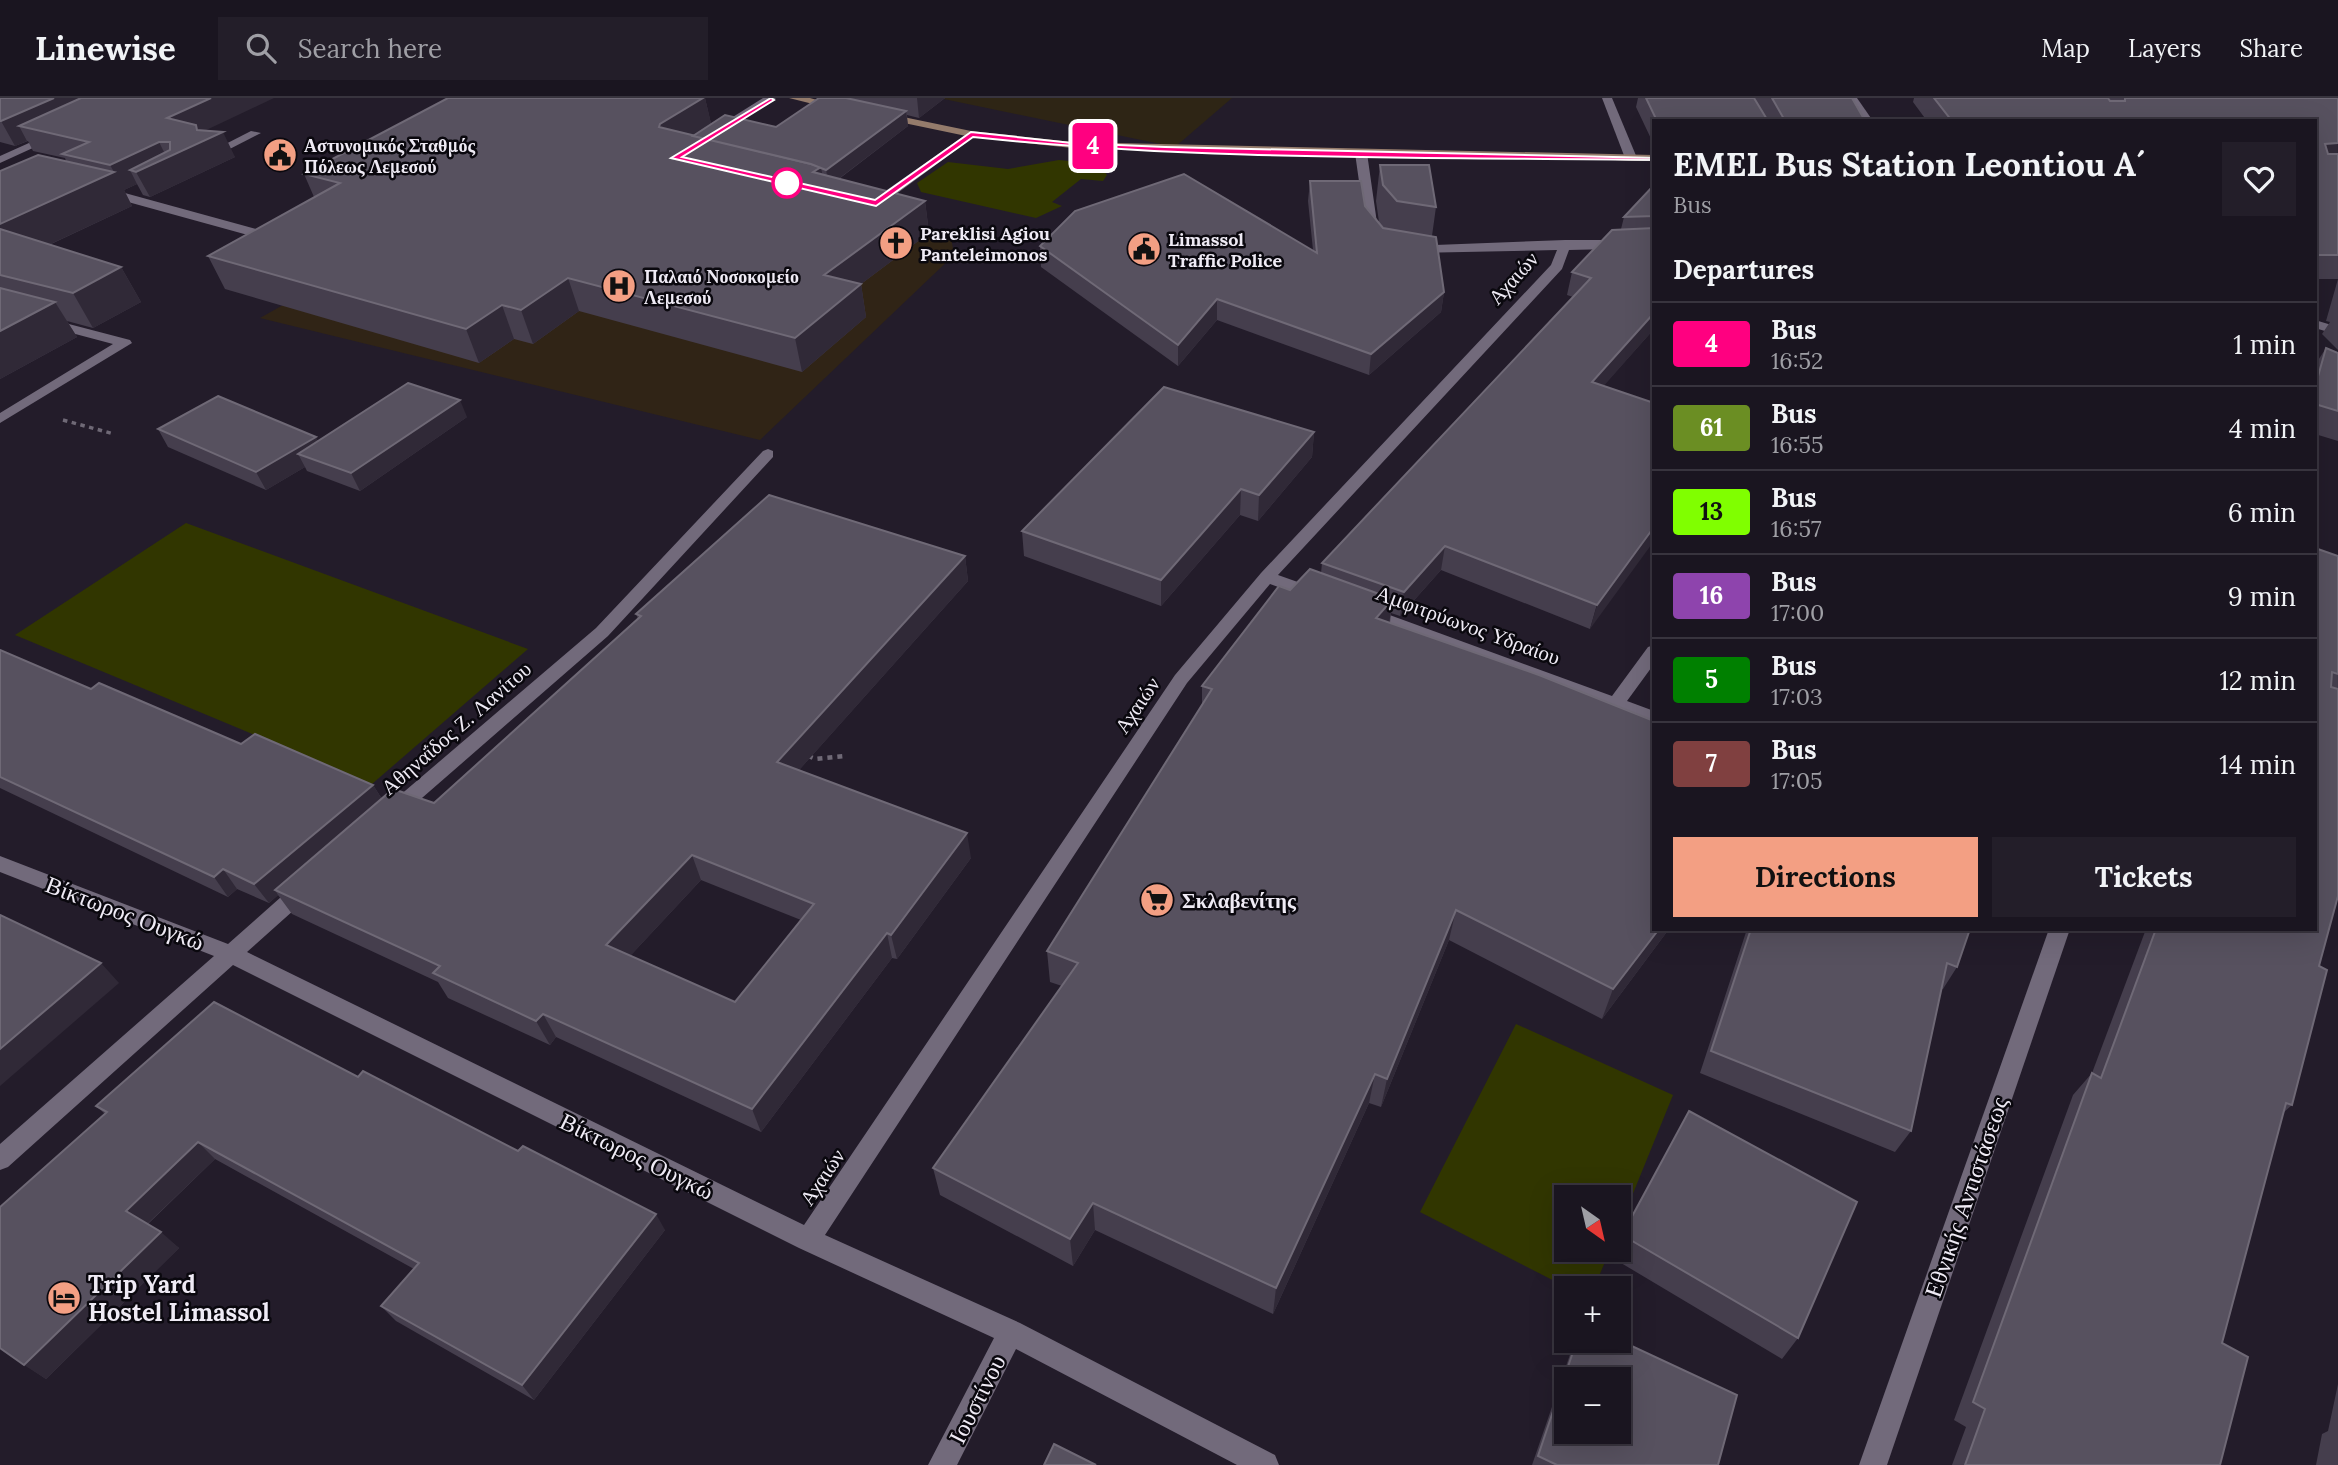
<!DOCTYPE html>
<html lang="en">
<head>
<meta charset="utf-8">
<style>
  :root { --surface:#1a1520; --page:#231e29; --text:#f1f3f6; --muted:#9f9fa5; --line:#38343e; --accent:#f39f83 }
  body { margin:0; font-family:Lora,serif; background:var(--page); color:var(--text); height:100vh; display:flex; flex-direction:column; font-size:26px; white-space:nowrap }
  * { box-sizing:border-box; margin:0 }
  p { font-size:23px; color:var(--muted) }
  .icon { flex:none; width:38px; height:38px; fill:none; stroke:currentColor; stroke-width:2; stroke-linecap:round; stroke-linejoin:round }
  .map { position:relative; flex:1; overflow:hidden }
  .panel { position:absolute; left:1652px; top:21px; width:665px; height:812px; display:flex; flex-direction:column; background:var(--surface); border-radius:0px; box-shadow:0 7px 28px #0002,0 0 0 2px var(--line) }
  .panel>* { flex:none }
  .badge { padding:0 14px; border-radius:5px; font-size:24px; line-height:46px }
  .needle { width:46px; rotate:146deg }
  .tools { position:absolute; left:1554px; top:1087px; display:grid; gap:14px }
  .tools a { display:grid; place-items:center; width:77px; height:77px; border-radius:0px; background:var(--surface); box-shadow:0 7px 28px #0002,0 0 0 2px var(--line); font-size:35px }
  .map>.badge { position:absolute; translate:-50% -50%; box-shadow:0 0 0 4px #fff }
  h2 { padding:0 21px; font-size:26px; line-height:63px }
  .round { display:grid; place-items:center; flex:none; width:74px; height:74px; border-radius:0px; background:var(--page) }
  .summary { display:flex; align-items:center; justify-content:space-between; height:119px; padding:0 21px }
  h1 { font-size:33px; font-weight:700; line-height:52px }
  .action { display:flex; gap:14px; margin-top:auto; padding:14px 21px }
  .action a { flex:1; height:80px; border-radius:0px; background:var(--accent); color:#111; font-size:28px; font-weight:700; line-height:80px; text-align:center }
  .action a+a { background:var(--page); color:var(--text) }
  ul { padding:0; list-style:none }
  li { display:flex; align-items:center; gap:21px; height:84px; padding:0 21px; border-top:2px solid var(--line) }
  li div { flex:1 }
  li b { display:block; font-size:26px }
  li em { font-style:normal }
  li .badge { min-width:77px; font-weight:700; text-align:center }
  header { display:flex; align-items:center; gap:42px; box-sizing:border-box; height:98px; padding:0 35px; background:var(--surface); border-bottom:2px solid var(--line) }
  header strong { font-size:33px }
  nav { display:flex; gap:38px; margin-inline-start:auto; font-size:24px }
  .search { width:490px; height:63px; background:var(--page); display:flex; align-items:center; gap:18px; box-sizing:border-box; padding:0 24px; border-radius:0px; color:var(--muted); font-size:26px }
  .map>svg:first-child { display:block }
  .education { fill:#2e2515 }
  .medical { fill:#302416 }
  .green { fill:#313600 }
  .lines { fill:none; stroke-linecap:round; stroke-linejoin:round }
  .path-far1 { stroke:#6f6976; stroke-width:3.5; stroke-dasharray:4.5 4.5; stroke-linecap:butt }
  .path { stroke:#6f6976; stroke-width:4.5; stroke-dasharray:5 5; stroke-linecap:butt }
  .service { fill:#726a7b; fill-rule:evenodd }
  .minor { fill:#726a7b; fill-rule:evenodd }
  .tertiary { fill:#726a7b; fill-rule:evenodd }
  .secondary { fill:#947b6b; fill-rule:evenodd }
  .wall { fill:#453e4d; fill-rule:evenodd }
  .shaded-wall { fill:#302937 }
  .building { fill:#57515f; stroke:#6f6976; stroke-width:2; fill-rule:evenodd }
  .line { fill:#ff0080; stroke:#fff; stroke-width:2 }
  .stop-dot { fill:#fff; stroke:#ff0080; stroke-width:3.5 }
  .labels { text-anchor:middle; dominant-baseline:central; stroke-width:5; stroke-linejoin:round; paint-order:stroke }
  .far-poi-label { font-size:18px; font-weight:bold; fill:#efebf5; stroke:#0a080e; text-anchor:start }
  .street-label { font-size:21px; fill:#efebf5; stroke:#0a080e }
  .poi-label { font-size:21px; font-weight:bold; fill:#efebf5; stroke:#0a080e; text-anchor:start }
  .near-street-label { font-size:24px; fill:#efebf5; stroke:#0a080e }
  .near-poi-label { font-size:24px; font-weight:bold; fill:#efebf5; stroke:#0a080e; text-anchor:start }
</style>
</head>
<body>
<header>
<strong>Linewise</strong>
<div class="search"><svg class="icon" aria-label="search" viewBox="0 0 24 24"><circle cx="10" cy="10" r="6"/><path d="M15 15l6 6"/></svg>Search here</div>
<nav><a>Map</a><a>Layers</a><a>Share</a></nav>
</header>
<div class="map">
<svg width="2338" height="1367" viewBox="0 0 2338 1367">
  <rect width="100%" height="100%" fill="#231c2a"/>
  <!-- education -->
  <path class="education" d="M939,0h293l-57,49z"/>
  <!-- medical -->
  <path class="medical" d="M578,41l323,75 50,23 3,18 -194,185 -500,-122z"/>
  <!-- green -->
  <g class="green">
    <path d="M1059,62l40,4 8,11 -4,6 -22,-2 -29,23 10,4 -26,12 -115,-26 -4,-9 31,-21 60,7z"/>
    <path d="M186,425l342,126 -156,135 -357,-149z"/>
    <path d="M1516,926l157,71 -54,133v-31h-53v53h44l-16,38h-26l-148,-76z"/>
  </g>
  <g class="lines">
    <!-- path-far1 -->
    <path class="path-far1" d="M63,322l51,14"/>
    <!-- path -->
    <path class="path" d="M808,658l8,3 29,-3"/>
    <!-- service -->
    <g class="service">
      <path d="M251,33l10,2 -41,21 -10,-2z"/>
      <path d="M103,89l178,49 2,3 -6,4 -178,-49v-6z"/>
      <path d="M0,208l130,34 2,3 -132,80v-10l113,-69 -113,-30z"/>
    </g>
    <!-- minor -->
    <g class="minor">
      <path d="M763,0h13l-57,36 -10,-2z"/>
      <path d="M1602,0h10l25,60 -2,2 -10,-2z"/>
      <path d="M1846,0h11l16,23h-11z"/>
      <path d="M971,33l4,1v4l-95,70 -17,-5 11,-2z"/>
      <path d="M1361,52l6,3 10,70 7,9 -6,4 -13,-12 -10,-71z"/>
      <path d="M1565,142h89v8l-85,2 -7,19 -284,306 45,16 2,4 -2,4h-12l-41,-15 -83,99 -362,552 195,88 255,132 4,10h-42l-221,-116 -59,116h-29l66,-127 -195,-90 -566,-283 -225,202 -8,3v-26l214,-188 -214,-84v-16l228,88 71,-63h14l3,6 -3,6 -66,59 557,273 371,-550 86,-102 290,-308 6,-15 -143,3 -6,-4 1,-3z"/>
      <path d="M768,351l5,2v6l-165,179 -209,182h-14l-3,-5 3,-5 211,-180 167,-177z"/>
      <path d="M1365,508l247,90 36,-49 6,-2v19l-27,37 27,10v13l-295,-108 -3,-4z"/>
      <path d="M2049,831h21l-183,536h-28z"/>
    </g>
    <!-- tertiary -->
    <g class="tertiary">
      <path d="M49,36l10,2 -59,27v-7z"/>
      <path d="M2315,222l23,7v8l-23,-7z"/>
    </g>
    <!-- secondary -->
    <g class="secondary">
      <path d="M789,0h21l32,9 -5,3z"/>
      <path d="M884,15l87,18 101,11 582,13v6l-582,-13 -101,-11 -91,-19 -2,-2z"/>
    </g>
  </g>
  <!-- wall -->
  <g class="wall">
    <path d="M0,0l206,32 29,27 -85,40 -7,-2 -6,-11 -13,6 8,16 -83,39 72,22 20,35 -48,26 -26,-7 10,16 -77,42v-208l66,-10 -1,-3 -32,-7 -5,-10 -13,5 -15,-4z"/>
    <path d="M448,0h257l6,26 65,3 43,-29h126l-26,20 -12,-3 1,11 -69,53 86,22 4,32 -68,51 5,33 -64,55 -223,-61 -46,33 -19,-5 -35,24 -254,-74 -17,-33 106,-59 -10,-23z"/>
    <path d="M1638,0h214l12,21v2h-210v24l-18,-38z"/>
    <path d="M1914,0h424v252l-16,-16 8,-12 -4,-1 12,-42h-23v-158h-388l-14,-19z"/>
    <path d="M1380,67l56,42 -4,29 12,56 -3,20 -72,63 -152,-55 -39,46 -137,-99 -1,-21 273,4 -5,-49 2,-20 55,25 19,22 -5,-6 -3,-21z"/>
    <path d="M1654,87v144l-51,57 51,17 -64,226 -149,-59 -41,46 -9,-3 -1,10 264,306h15l-67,90 -153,-79 -68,167 -12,-4 -96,211 -178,-84 -22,36 -133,-71 -7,-27 129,-182 -12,-4 -3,-31 155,-246v-19l88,-96 31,-17 1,-10 251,-266 -6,-2 5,-23 49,-43 3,-12z"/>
    <path d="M2326,250l12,5v88l-23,-7v-69z"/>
    <path d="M467,319l-107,74 -53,-20 -2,-4 -39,23 -98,-43 -10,-18 160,11z"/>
    <path d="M1314,334l-2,25 -54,64 -18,-6 -79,91 -137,-50 -2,-25z"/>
    <path d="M965,458l3,25 -169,189 172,88 -74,101 -5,-1 -131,174 -205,-95 -6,8 -102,-47 -10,-16 -146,-68 -14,-19 -9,8 -32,-14 -9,8 -228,-109v-138l91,39 150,55 132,41 9,14 52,4 204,-184 -2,-5zM701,782l100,40 -66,82 -105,-46z"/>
    <path d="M2338,458v340l-19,70 -27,139 -9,8 -61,230 -2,122h-268l14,-38 -12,-7 119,-325 19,-22 54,-144h169z"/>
    <path d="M1747,831h223l-13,38 -14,22h-2l-30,142 -16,21 -195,-79z"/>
    <path d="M358,979l307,153 -131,170 -138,-79 -15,-15 33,-37 -199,-110 -67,65 31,24 -133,131 -46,-31 105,-234 -9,-8z"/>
    <path d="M1689,1013l109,227 -16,21 -171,-102 3,-7h5v-9z"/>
    <path d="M1575,1242h44l99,125h-186z"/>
    <path d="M2338,1286v81h-22l6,-31 6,-3z"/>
  </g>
  <!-- shaded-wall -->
  <g class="shaded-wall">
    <path d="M54,0h67l-102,28 8,15 -12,5 -14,-25z"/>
    <path d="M211,0h63l-74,35 23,-1 12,25 -85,40 -14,-25 -6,-2 7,14 -13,6 8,16 -118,55 -14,-22v-15l114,-52 -4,-7 49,-23 8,16 36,-17 -36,-23z"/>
    <path d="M703,0h2l7,29 -44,28 -9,-28 1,-3z"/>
    <path d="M917,0h28l-26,20z"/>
    <path d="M906,13l2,15 -79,60 -3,-16z"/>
    <path d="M2338,45v20l-23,3 10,-22z"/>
    <path d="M821,69l6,32 -14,-27z"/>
    <path d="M925,103l4,32 -68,51 5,33 -64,55 -7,-34 29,-63z"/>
    <path d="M121,169l20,35 -48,26 -20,-35z"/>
    <path d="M568,180l11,33 -46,33 -12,-34z"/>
    <path d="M1444,194l-3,20 -72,63 2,-21z"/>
    <path d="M1217,201v21l-39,46v-21z"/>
    <path d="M55,204l22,35 -77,42v-48z"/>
    <path d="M502,207l12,34 -35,24 -13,-34z"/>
    <path d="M1654,215v16l-68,77 6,-24z"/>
    <path d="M460,302l7,17 -107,74 -9,-18z"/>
    <path d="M1314,334l-2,25 -54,64 1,-26z"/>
    <path d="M316,339l9,18 -27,-1 7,13 -39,23 -10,-18z"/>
    <path d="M1241,391l-1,26 -79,91v-26z"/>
    <path d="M1654,429v14l-64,88 7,-24z"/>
    <path d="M1445,448l-4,24 -41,46 4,-24z"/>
    <path d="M965,458l3,25 -184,206 -7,-25z"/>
    <path d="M1393,501l-5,31 -12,-12z"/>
    <path d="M373,687l12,19 -110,86 3,5 -9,8 -15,-19z"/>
    <path d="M967,735l4,25 -74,101 -6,-24z"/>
    <path d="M692,757l9,25 -84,90 -11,-25z"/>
    <path d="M223,771l14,20 -9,8 -14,-20z"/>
    <path d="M1456,812l-7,30 -68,167 6,-28z"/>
    <path d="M1659,831h10l-67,90 11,-30z"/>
    <path d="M887,835l5,25 -131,174 -9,-23z"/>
    <path d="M101,865l18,20 -119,103v-37z"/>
    <path d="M543,916l13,23 -6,8 -14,-24z"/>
    <path d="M1375,976l-6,29 -96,211 3,-26z"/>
    <path d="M198,1044l17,17 -71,68 -18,-16z"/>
    <path d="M1093,1105l2,27 -22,36 -3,-27z"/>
    <path d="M656,1116l9,16 -131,170 -12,-15z"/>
    <path d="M161,1134l18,16 -133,131 -22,-14z"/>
  </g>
  <!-- building -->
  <g class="building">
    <path d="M0,0h54l-53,23h-1z"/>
    <path d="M81,0h130l-44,20 29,7 1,5 26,2 -87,40 -6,-2 40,-20v-8h-11l-49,23 -48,-11 27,-12 -70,-16z"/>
    <path d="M448,0h255l-43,26 -1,3 152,37 10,3 -8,5 112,29 -101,74 37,9 -66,54 -227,-60 -47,32 -19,-5 -36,24 -258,-73 132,-73 -36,-9z"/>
    <path d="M819,0h27l60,13 -80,59 -15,-6 -118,-28 32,-21 51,12z"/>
    <path d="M1646,0h108l14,23h-111z"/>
    <path d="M1772,0h80l12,21h-80z"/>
    <path d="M1934,0h174l2,3h15v-3h213v45l-13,1 3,10h10v101h-23v-134h-363z"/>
    <path d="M38,57l76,17 -114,52v-53z"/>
    <path d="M1380,67h49l7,42 -39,-6 -14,-16z"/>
    <path d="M1184,76l133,79 -7,-72h51l4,25 18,22 53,9 8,55 -73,62 -154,-55 -39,46 -138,-99 35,-35z"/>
    <path d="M1654,87v31l-30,1z"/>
    <path d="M1654,130v85l-62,69 62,21v124l-57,78 -152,-59 -41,46 -82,-29 269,-285 -19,-6 40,-42z"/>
    <path d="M0,131l121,38 -48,26 -73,-18z"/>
    <path d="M0,190l55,14 -55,29z"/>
    <path d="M2326,250l12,5v58l-23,-7v-17z"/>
    <path d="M408,285l52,17 -109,73 -53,-19z"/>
    <path d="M1164,289l150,45 -55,63 -18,-6 -80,91 -139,-49z"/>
    <path d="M218,298l98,41 -60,35 -98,-43z"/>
    <path d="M769,397l196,61 -188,206 190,71 -76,102 -4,-2 -135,176 -209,-95 -7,7 -103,-48 7,-7 -165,-76 118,-101 41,14 207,-187 -5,-2zM692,757l122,49 -79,98 -129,-57z"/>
    <path d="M2315,450l23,8v118l-6,-2 -1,15 7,2v207l-19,70 8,4 -35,135 -6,-2 -64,240 26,14 -28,108h-255l20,-56 -12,-7 119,-329 9,5 55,-149h159z"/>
    <path d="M1310,471l83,30 -17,19 163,57 115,46v208h5l-46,60 -157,-79 -69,169 -12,-5 -99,214 -183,-85 -23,36 -137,-71 145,-205 -31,-12 165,-262 -10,-3 77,-100 11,4z"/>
    <path d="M0,552l91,39 8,-6 142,61 14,-10 118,51 -119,99 -31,-15 -9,8 -214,-100z"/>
    <path d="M0,817l101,48 -101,86z"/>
    <path d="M1751,831h219l-13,38 -10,-4 -36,168 -200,-80z"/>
    <path d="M214,904l144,75 5,-6 155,80 5,-5 133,68 -134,171 -141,-79 38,-43 -221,-121 -72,69 35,21 -137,133 -24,-17v-141l107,-95 -11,-6z"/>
    <path d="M1689,1013l168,91 -59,136 -176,-103z"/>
    <path d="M1577,1242h42l118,55 -19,70h-161l-19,-9zM1566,1281h53v53h-53z"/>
    <path d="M1054,1346l42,21h-52z"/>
  </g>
  <!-- line -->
  <path class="line" d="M771,0l3,2 -92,57 193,43 96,-68 101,11 93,4 493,11 -4,2c-227,-3 -455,1 -681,-23l-97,69 -205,-48z"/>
  <!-- icons -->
  <defs>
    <g id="civic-disc" transform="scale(1.75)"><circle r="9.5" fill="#f39f83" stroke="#0a080e"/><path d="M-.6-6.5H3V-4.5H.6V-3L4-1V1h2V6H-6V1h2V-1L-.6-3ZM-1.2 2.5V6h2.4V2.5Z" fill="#111"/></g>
    <g id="church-disc" transform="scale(1.75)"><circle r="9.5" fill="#f39f83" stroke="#0a080e"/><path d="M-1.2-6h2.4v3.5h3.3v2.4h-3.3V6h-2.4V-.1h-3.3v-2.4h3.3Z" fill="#111"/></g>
    <g id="hospital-disc" transform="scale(1.75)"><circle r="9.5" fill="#f39f83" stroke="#0a080e"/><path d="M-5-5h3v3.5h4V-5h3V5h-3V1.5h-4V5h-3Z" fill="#111"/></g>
    <g id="supermarket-disc" transform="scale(1.75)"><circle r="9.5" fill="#f39f83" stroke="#0a080e"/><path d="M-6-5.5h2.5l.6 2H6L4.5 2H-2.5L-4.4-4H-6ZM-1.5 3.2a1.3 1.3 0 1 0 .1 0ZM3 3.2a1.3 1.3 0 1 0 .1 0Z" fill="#111"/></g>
    <g id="hotel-disc" transform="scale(1.75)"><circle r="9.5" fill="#f39f83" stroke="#0a080e"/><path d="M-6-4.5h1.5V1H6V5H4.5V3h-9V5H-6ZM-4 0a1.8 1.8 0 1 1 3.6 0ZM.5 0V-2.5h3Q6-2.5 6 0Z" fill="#111"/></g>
  </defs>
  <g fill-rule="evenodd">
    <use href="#civic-disc" x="280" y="57"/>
    <use href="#church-disc" x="896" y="145"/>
    <use href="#civic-disc" x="1144" y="151"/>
    <use href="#hospital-disc" x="619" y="188"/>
    <use href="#supermarket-disc" x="1157" y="802"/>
    <use href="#hotel-disc" x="64" y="1200"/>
  </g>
  <!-- markers -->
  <circle class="stop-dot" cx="787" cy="85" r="14"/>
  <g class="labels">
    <!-- far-poi labels -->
    <g class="far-poi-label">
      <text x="304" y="47">Αστυνομικός Σταθμός<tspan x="304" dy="21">Πόλεως Λεμεσού</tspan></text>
      <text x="920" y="135">Pareklisi Agiou<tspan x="920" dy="21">Panteleimonos</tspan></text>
      <text x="1168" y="141">Limassol<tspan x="1168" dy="21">Traffic Police</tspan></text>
      <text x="644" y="178">Παλαιό Νοσοκομείο<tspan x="644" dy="21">Λεμεσού</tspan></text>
    </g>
    <!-- street labels -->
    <g class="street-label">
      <text transform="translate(1513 180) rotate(-48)">Αχαιών</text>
      <text transform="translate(1468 527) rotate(20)">Αμφιτρύωνος Υδραίου</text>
      <text transform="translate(1137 607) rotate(-56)">Αχαιών</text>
      <text transform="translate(456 630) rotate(-41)">Αθηναΐδος Ζ. Λανίτου</text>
      <text transform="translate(822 1079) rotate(-56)">Αχαιών</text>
    </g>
    <!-- poi labels -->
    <g class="poi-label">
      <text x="1182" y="802">Σκλαβενίτης</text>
    </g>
    <!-- near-street labels -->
    <g class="near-street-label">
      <text transform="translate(125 815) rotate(21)">Βίκτωρος Ουγκώ</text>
      <text transform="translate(637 1058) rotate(26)">Βίκτωρος Ουγκώ</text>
      <text transform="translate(1966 1099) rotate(-71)">Εθνικής Αντιστάσεως</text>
      <text transform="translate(977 1301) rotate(-63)">Ιουστίνου</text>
    </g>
    <!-- near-poi labels -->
    <g class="near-poi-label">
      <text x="88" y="1186">Trip Yard<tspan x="88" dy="28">Hostel Limassol</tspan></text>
    </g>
  </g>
</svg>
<div class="tools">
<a><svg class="needle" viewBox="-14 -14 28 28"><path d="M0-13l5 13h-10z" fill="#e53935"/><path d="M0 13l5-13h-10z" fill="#9f9fa5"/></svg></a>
<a>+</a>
<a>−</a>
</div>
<b class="badge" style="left:1093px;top:48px;background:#ff0080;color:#fff">4</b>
<section class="panel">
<div class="summary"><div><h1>EMEL Bus Station Leontiou A´</h1><p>Bus</p></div><a class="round"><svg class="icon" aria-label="heart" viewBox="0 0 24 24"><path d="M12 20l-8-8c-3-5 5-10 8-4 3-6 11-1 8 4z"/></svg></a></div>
<h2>Departures</h2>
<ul>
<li><span class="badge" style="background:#ff0080;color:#fff">4</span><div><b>Bus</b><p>16:52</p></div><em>1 min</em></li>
<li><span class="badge" style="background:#6b8e23;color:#fff">61</span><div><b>Bus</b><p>16:55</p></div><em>4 min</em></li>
<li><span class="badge" style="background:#80ff00;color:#111">13</span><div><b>Bus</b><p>16:57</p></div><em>6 min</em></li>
<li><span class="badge" style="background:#8e44ad;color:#fff">16</span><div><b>Bus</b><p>17:00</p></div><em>9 min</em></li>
<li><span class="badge" style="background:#008000;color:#fff">5</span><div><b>Bus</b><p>17:03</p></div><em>12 min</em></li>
<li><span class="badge" style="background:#804040;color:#fff">7</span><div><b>Bus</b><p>17:05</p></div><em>14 min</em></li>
</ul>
<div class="action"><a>Directions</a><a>Tickets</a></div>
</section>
</div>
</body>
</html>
